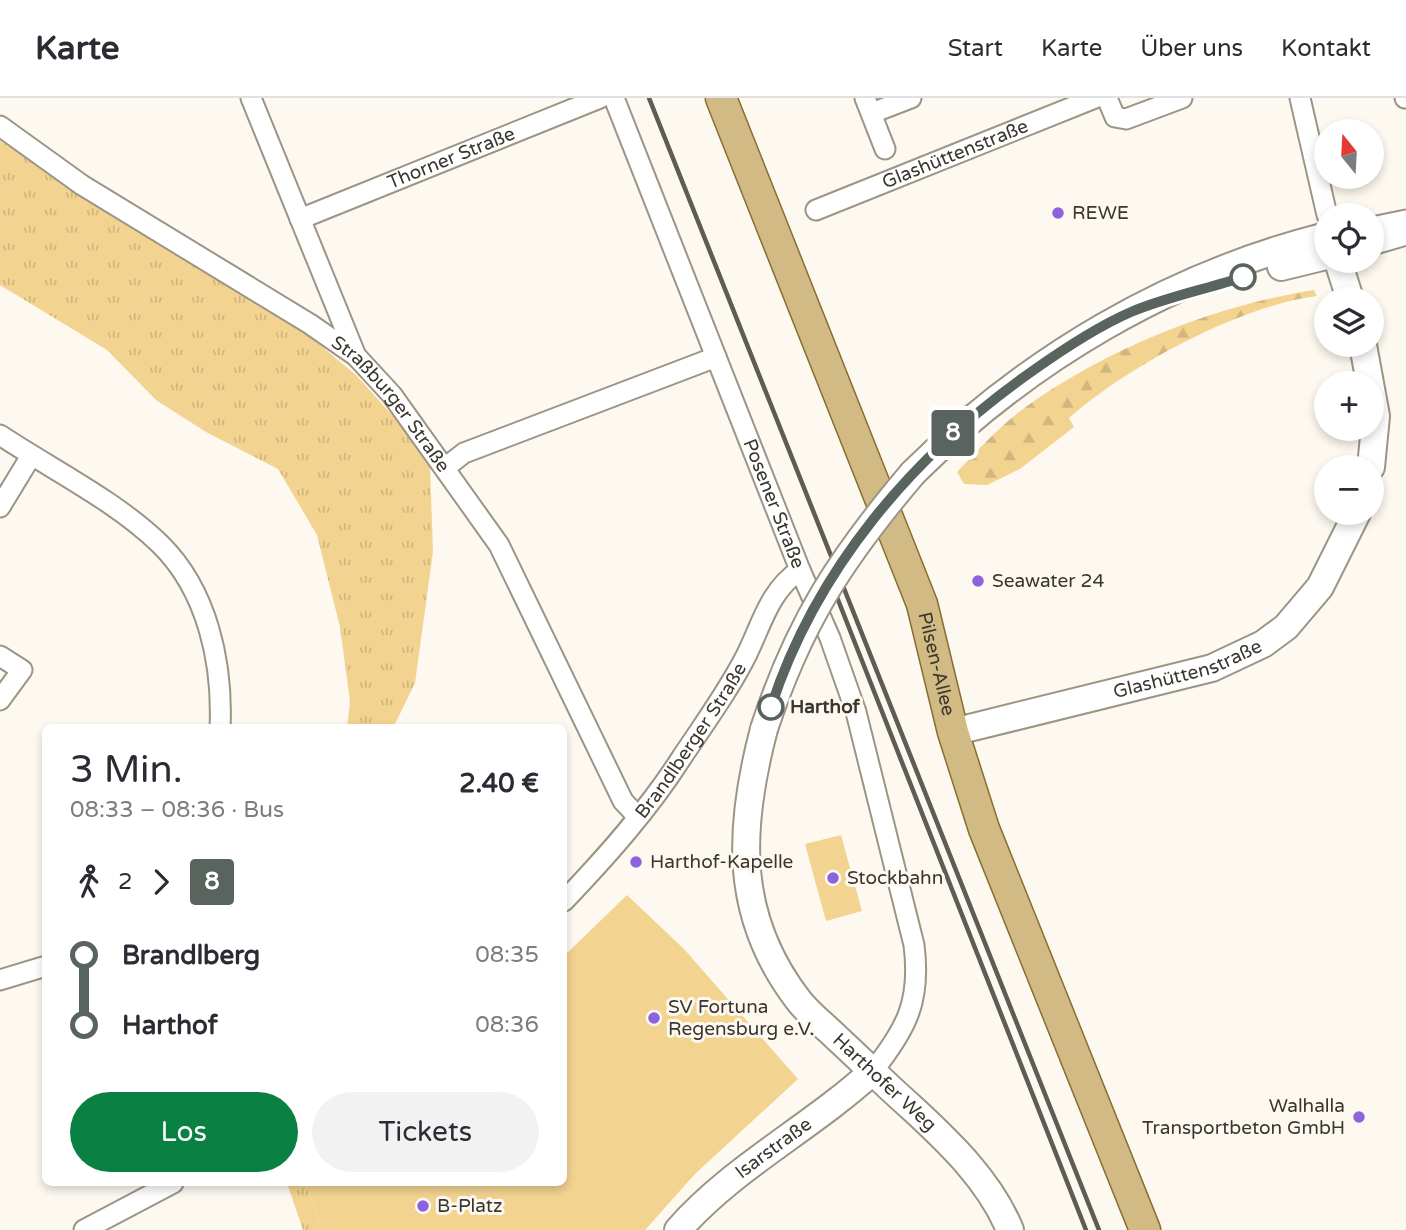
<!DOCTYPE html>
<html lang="de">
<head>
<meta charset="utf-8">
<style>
  :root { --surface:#fff; --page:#f2f2f3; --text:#2b2b33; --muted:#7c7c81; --line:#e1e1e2; --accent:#0b8043 }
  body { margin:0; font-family:"Varela Round",sans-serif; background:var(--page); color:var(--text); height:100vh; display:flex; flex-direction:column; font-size:26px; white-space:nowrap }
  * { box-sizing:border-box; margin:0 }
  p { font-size:23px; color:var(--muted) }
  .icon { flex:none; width:38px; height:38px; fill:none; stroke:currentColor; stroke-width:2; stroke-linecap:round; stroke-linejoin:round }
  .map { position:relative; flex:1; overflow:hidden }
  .sheet { position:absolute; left:42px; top:626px; width:525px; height:462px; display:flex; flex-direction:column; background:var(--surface); border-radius:10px; box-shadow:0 4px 10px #0003 }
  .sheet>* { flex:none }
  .badge { padding:0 14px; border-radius:5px; font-size:24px; line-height:46px }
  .needle { width:46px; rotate:342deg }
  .fabs { position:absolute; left:1314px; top:21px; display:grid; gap:14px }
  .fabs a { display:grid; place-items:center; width:70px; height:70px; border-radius:50%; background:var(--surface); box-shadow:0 4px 10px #0003; font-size:35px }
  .map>.badge { position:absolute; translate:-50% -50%; box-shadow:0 0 0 4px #fff }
  .legs { display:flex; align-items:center; gap:10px; height:77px; padding:0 28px; font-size:23px }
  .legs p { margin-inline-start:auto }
  .head { display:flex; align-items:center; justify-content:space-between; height:119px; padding:0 28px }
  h1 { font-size:38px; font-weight:600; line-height:52px }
  .primary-button { display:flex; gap:14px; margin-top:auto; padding:14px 28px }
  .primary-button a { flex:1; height:80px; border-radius:42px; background:var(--accent); color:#fff; font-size:28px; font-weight:600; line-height:80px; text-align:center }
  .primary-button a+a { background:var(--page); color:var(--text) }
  ul { padding:0 28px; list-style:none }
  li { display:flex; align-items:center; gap:24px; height:70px; font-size:26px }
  li i { display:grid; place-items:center; width:10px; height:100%; margin:0 9px; background:currentColor }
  li i::after { content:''; width:18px; height:18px; margin:-9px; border:5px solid; border-radius:50%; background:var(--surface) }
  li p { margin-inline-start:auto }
  li:first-child i { background:linear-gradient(#0000 50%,currentColor 0) }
  li:last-child i { background:linear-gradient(currentColor 50%,#0000 0) }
  header { display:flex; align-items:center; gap:42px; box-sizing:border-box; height:98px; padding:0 35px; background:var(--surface); border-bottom:2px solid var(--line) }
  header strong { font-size:33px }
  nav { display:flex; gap:38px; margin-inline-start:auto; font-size:24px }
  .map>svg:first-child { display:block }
  .grass { fill:url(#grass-tufts) }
  .forest { fill:url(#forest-firs) }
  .pitch { fill:#f3d390 }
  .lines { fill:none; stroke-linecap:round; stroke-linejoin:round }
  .street-casing { stroke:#9c9586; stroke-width:23 }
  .secondary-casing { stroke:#9c9586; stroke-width:30 }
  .primary-casing { stroke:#886e30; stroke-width:33 }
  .street { stroke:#fff; stroke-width:19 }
  .secondary { stroke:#fff; stroke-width:26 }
  .primary { stroke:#d1ba83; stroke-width:30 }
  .rail { stroke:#5f5b55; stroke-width:4.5 }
  .secondary-bridge-casing { stroke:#9c9586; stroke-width:30; stroke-linecap:butt }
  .secondary-bridge { stroke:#fff; stroke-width:26 }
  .line-1-casing { stroke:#fff; stroke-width:16 }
  .line-1 { stroke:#59645e; stroke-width:10 }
  .poi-dot { fill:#8a63dd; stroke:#fef9f0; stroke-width:2.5 }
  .stop-1-dot { fill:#fff; stroke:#59645e; stroke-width:3.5 }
  .labels { text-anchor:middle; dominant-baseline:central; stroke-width:6; stroke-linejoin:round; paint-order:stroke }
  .street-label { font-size:19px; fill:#3a3731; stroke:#fef9f0 }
  .poi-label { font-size:19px; fill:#3a3731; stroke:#fef9f0; text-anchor:start }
  .stop-label { font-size:19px; font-weight:bold; fill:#3a3731; stroke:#fef9f0; text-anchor:start }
</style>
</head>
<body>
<header>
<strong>Karte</strong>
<nav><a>Start</a><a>Karte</a><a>Über uns</a><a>Kontakt</a></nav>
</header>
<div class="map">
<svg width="1406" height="1132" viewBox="0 0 1406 1132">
  <defs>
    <pattern id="grass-tufts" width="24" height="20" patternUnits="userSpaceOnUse" patternTransform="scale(1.75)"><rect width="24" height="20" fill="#f3d390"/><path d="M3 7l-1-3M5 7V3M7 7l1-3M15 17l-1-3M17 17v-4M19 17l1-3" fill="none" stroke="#d1b67d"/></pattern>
    <pattern id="forest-firs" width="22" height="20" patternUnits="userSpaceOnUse" patternTransform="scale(1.75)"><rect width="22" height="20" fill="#f3d390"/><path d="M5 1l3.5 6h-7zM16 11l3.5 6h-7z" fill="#d1b67d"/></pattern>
  </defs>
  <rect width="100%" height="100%" fill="#fef9f0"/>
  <!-- grass -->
  <g class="grass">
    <path d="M0,43l302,189 54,45 63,70 11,22 3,85 -18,131 -22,45h-46l3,-27 -10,-74 -23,-92 -39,-66 -72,-37 -50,-32 -49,-50 -107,-65z"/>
    <path d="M287,1085h18l18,47h-20z"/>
  </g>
  <!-- forest -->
  <path class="forest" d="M1314,192l3,6c-78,10 -189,70 -248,122l5,9 -54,42 -33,16 -23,-1 -7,-12c21,-22 42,-45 66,-63 83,-60 190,-103 291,-119z"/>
  <!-- pitch -->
  <g class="pitch">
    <path d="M841,737l21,76 -36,10 -21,-77z"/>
    <path d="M627,797l57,54 114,130 -103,95 -50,56h-322l-18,-47h259v-227z"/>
  </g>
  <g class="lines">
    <!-- street casing -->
    <g class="street-casing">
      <g id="street">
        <path d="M251,0l105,258"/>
        <path id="s1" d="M614,0l186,472 30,68 26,74 58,233c7,56 -7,83 -41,126"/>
        <path d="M865,0l20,51"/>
        <path d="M1107,0l8,19 11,2 56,-21"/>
        <path d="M1300,0l27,117"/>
        <path d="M1405,0h1"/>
        <path d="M872,15l39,-15"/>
        <path id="s2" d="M0,28l82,59 228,139 46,32 36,39 107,150 124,256 14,15"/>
        <path id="s3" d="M816,112l279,-112"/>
        <path id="s4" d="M300,121l300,-121"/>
        <path d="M1372,129l34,-7"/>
        <path d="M1372,147l34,-10"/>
        <path d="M0,337c51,34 116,66 160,109 48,47 63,120 60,184"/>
        <path d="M446,369l18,-14 252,-96"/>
        <path d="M0,409l31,-51"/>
        <path d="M0,558l22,14 -22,30"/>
        <path id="s5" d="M564,803c42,-44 85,-92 118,-144 22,-33 47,-67 65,-103 15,-31 23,-64 53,-84"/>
        <path d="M0,882l46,-14"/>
        <path d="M84,1132l89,-47"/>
      </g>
    </g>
    <!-- secondary casing -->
    <g class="secondary-casing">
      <g id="secondary">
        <path d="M1338,163l12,38"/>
        <path d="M1281,169l45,-11"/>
        <path d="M1363,247l13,71 -5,51"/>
        <path d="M913,375c115,-114 256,-197 413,-237"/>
        <path id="s6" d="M764,631c-26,99 -31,187 35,272 11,14 26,25 38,37 25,23 49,47 74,69 38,35 79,74 99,123"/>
        <path id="s7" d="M953,634l259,-64 51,-24 23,-17 34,-40 37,-74"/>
        <path id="s8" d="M678,1132c55,-63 133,-102 195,-159"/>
      </g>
    </g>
    <!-- primary casing -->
    <g class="primary-casing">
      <g id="primary">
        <path id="s9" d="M721,0l201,506 31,128 31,97 161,401"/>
      </g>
    </g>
    <!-- street -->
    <use href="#street" class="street"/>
    <!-- secondary -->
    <use href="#secondary" class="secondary"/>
    <!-- primary -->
    <use href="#primary" class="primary"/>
    <!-- rail -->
    <g class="rail">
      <path d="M649,0l450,1132"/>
      <path d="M831,484l255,648"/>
    </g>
    <!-- secondary-bridge casing -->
    <g class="secondary-bridge-casing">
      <path id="secondary-bridge" d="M764,631c35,-107 77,-171 149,-256"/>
    </g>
    <!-- secondary-bridge -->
    <use href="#secondary-bridge" class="secondary-bridge"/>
  </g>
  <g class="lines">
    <!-- line-1 casing -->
    <g class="line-1-casing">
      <path id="line-1" d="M771,609c45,-138 142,-252 260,-335 31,-22 65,-45 100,-60 35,-15 76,-23 112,-35"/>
    </g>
    <!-- line-1 -->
    <use href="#line-1" class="line-1"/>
  </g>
  <!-- markers -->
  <g class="poi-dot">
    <circle cx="1058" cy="115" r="7"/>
    <circle cx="978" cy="483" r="7"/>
    <circle cx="636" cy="764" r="7"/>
    <circle cx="833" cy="780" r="7"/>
    <circle cx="654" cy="920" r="7"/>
    <circle cx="1359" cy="1019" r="7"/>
    <circle cx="423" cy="1108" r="7"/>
  </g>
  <g class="stop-1-dot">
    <circle cx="1243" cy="179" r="12"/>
    <circle cx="771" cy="609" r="12"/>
  </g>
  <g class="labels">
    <!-- street labels -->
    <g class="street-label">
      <text stroke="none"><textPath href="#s3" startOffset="150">Glashüttenstraße</textPath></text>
      <text stroke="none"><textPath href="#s4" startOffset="163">Thorner Straße</textPath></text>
      <text stroke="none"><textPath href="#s2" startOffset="483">Straßburger Straße</textPath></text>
      <text stroke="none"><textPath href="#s1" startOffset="436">Posener Straße</textPath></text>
      <text stroke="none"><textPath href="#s9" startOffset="606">Pilsen-Allee</textPath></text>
      <text stroke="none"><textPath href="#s7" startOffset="243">Glashüttenstraße</textPath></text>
      <text stroke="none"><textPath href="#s5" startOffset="205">Brandlberger Straße</textPath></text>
      <text stroke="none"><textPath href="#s6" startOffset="404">Harthofer Weg</textPath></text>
      <text stroke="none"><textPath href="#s8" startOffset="126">Isarstraße</textPath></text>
    </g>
    <!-- poi labels -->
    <g class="poi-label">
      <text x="1072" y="115">REWE</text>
      <text x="992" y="483">Seawater 24</text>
      <text x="650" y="764">Harthof-Kapelle</text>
      <text x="847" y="780">Stockbahn</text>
      <text x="668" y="909">SV Fortuna<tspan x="668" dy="22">Regensburg e.V.</tspan></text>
      <text x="1345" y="1008" text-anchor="end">Walhalla<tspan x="1345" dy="22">Transportbeton GmbH</tspan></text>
      <text x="437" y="1108">B-Platz</text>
    </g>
    <!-- stop labels -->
    <g class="stop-label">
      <text x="790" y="609">Harthof</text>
    </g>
  </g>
</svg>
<div class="fabs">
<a><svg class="needle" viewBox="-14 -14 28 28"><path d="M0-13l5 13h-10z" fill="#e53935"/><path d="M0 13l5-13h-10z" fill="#7c7c81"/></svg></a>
<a><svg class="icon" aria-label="locate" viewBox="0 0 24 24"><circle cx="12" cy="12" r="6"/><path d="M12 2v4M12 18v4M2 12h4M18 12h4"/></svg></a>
<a><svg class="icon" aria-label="layers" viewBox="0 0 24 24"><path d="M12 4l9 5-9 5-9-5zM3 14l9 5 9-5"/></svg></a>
<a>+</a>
<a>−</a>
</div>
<b class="badge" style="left:953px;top:335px;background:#59645e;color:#fff">8</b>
<section class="sheet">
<div class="head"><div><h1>3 Min.</h1><p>08:33 – 08:36 · Bus</p></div><b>2.40 €</b></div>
<div class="legs"><svg class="icon" aria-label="walk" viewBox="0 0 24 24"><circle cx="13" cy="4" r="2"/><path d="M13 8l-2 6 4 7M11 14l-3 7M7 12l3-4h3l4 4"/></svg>2<svg class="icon" aria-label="forward" viewBox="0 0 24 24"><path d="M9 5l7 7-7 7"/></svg><b class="badge" style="background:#59645e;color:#fff">8</b></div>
<ul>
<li><i style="color:#59645e"></i><b>Brandlberg</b><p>08:35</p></li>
<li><i style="color:#59645e"></i><b>Harthof</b><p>08:36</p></li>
</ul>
<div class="primary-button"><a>Los</a><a>Tickets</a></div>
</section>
</div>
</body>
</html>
